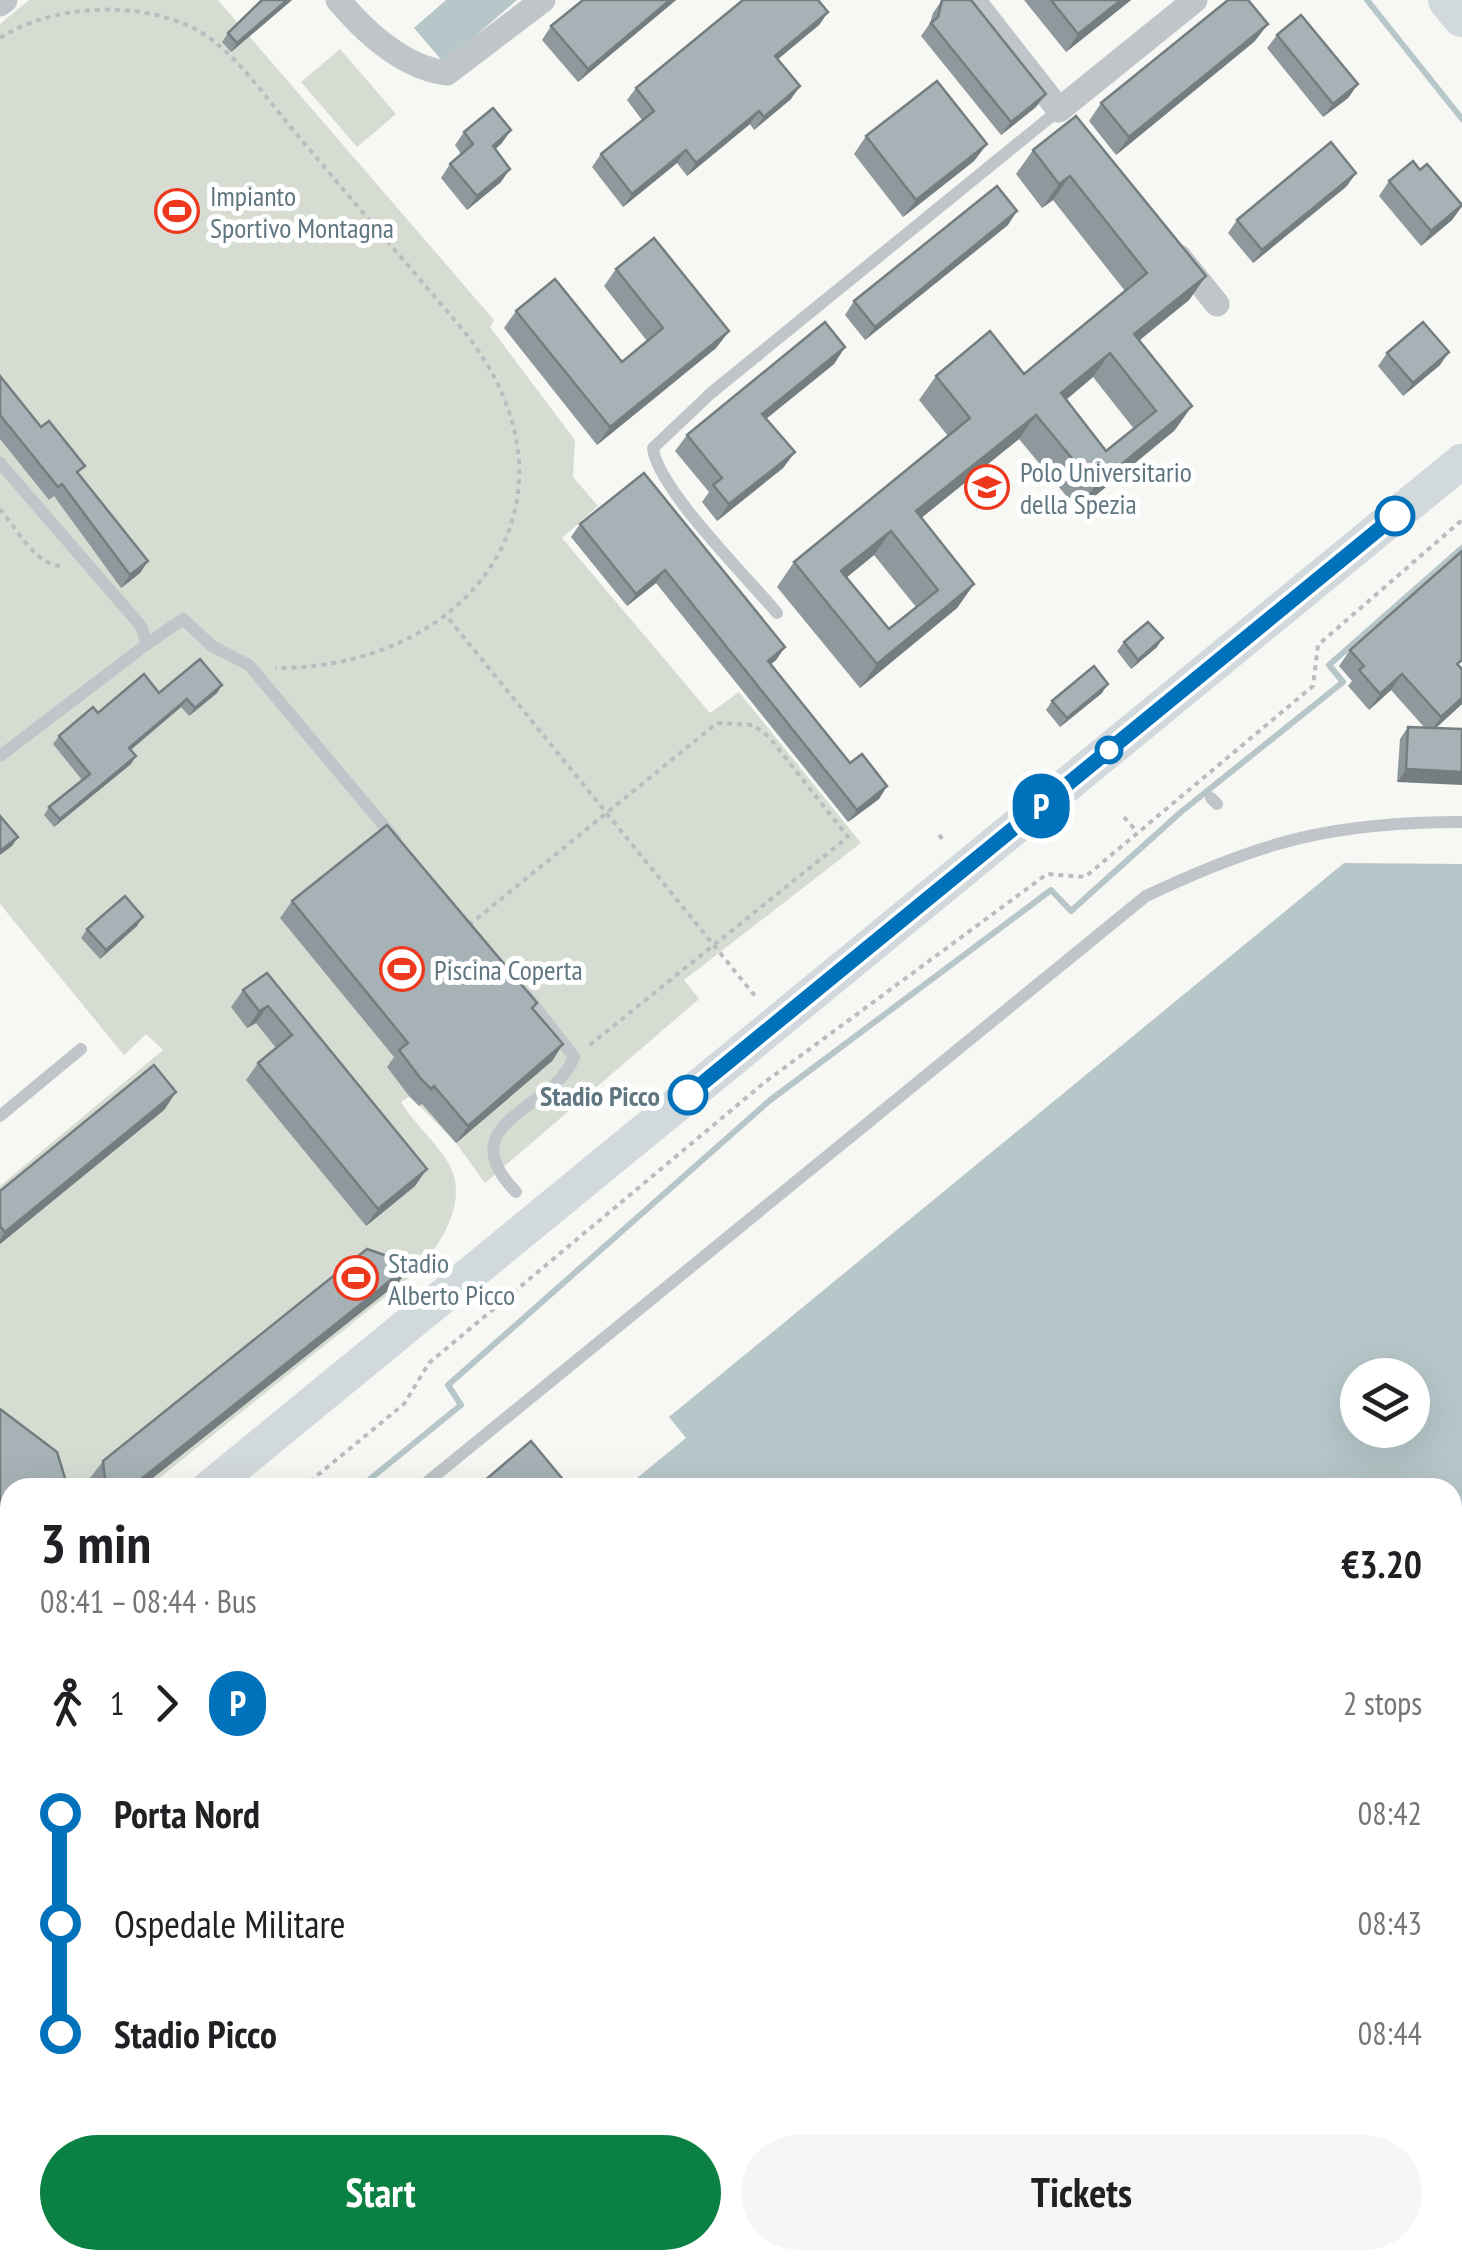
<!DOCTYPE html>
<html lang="en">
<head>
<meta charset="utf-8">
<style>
  :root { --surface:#fff; --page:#f6f6f6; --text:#202124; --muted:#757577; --accent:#0b8043 }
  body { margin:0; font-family:"PT Sans Narrow",sans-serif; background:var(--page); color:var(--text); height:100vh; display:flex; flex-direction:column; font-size:38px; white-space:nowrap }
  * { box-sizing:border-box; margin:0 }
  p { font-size:32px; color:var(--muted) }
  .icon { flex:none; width:55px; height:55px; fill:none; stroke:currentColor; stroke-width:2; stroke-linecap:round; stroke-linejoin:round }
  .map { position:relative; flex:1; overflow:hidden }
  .panel { position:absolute; left:0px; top:1478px; width:1462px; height:792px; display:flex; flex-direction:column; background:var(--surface); border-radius:30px 30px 0 0; box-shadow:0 10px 40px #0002 }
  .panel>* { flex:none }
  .badge { padding:0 20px; border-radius:32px; font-size:35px; line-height:65px }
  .tools { position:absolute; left:1340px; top:1358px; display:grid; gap:20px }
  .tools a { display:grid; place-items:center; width:90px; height:90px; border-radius:50%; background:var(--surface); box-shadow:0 10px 40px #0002; font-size:50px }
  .map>.badge { position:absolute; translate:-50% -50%; box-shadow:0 0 0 5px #fff }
  .legs { display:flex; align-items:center; gap:15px; height:110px; padding:0 40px; font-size:32px }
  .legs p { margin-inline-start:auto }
  .headline { display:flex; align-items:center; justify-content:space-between; height:170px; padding:0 40px }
  h1 { font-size:55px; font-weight:600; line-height:75px }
  .primary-button { display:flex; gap:20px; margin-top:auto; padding:20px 40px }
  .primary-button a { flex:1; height:115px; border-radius:60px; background:var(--accent); color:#fff; font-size:40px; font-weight:600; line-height:115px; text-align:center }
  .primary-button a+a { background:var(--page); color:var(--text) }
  ul { padding:0 40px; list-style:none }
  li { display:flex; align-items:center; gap:35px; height:110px; font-size:38px }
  li i { display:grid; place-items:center; width:15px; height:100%; margin:0 12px; background:currentColor }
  li i::after { content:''; width:25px; height:25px; margin:-12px; border:8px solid; border-radius:50%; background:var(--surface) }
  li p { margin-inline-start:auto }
  li:first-child i { background:linear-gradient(#0000 50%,currentColor 0) }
  li:last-child i { background:linear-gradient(currentColor 50%,#0000 0) }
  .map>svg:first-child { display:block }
  .green { fill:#d7dcd3 }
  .water { fill:#b6c6c9; fill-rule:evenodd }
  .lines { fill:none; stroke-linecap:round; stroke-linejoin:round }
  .stream { stroke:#b6c6c9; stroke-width:6 }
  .path { stroke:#b9bdc0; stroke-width:4; stroke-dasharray:5 5; stroke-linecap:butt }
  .service { stroke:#bfc5c8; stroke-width:12 }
  .minor { stroke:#bfc5c8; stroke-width:25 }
  .secondary { stroke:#d2d9dc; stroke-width:35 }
  .primary { stroke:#d2d9dc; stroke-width:40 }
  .wall { fill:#8f999d; fill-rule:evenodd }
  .shaded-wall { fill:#747d7f }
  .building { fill:#a6b2b6; stroke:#747d7f; stroke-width:2.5; fill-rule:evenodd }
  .line-1-casing { stroke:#fff; stroke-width:22 }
  .line-1 { stroke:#0072bc; stroke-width:15 }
  .stop-1-dot { fill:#fff; stroke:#0072bc; stroke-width:5 }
  .labels { text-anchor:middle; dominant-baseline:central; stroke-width:10; stroke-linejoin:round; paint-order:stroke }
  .poi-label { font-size:28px; fill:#607681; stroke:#fff; text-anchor:start }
  .stop-label { font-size:28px; font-weight:bold; fill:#607681; stroke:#fff; text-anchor:end }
</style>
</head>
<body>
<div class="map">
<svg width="1462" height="2268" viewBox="0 0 1462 2268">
  <rect width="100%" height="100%" fill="#f7f7f4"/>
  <!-- green -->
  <g class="green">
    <path d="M29,0h189l276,320 -4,7 85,113 -2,37 25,29 -36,32 148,175 29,-21 122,151 -177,137 15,19 -214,184 -29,-40 -46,-47 -9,6c13,22 37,41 49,64 19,37 -11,81 -35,107l-267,214 -138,1 -10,39v-341l163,-136 -17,-16 -22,21 -124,-151v-880z"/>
    <path d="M340,49l56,65 -39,33 -56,-65z"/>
  </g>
  <!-- water -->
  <g class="water">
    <path d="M446,0h71l-73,63 -30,-35z"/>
    <path d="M1344,863l118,1v1404h-199l-6,-8h195v-772l-826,-1 60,-49 -17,-21zM1412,1375v55h-54v-55z"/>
    <path d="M348,2260h150l-9,8h-140z"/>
  </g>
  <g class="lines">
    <!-- stream -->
    <g class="stream">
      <path d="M1367,0l95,119"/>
      <path d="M359,1488l102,-83 -13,-20 321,-284 282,-211 20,21 110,-99 162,-130 -14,-17 133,-117"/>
      <path d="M0,1740l10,-8"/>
      <path d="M0,2032l10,12"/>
      <path d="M187,2260l6,8"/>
    </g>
    <!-- path -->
    <g class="path">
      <path d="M0,38c54,-35 143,-38 199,-7 38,23 67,67 95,100 56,67 113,133 169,199 135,168 9,339 -188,338"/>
      <path d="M0,509c16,19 38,60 65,57"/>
      <path d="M449,619l306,377"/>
      <path d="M1124,817l13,15"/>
      <path d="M939,835l6,7"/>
      <path d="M469,925l248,-202 36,2 16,12 79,100 -262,211"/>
      <path d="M302,1488l102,-84 25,-41 336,-281 282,-208 38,3 228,-191 5,-41 144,-125"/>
      <path d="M0,1705l10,-8"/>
      <path d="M0,2227l10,12"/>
      <path d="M27,2260l6,8"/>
    </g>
    <!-- service -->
    <g class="service">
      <path d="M0,463l141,163 6,18 -147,112"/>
      <path d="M777,613c-29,-35 -120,-125 -124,-165l58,-55 348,-283"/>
      <path d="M147,644l36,-25 29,27 37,19 146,174"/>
      <path d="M1211,798l6,6"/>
      <path d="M0,1116l81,-67"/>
      <path d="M516,1192c-69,-71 39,-82 58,-135l-47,-61"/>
      <path d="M420,1488l726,-592c116,-55 186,-74 316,-74"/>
      <path d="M224,2260l6,8"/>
    </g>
    <!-- minor -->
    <g class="minor">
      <path d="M338,0c27,32 66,68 109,73l96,-73"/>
      <path d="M973,0l86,110 136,-110"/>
      <path d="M0,4l5,-4"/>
      <path d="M1179,257l38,47"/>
    </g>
    <!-- secondary -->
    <g class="secondary">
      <path d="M209,1488l1253,-1027"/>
      <path d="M0,1659l10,-8"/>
      <path d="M0,2153l10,12"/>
      <path d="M105,2260l9,8"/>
    </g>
    <!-- primary -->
    <path class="primary" d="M1448,0l14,17"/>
  </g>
  <!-- wall -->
  <g class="wall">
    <path d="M292,0l-61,52 -9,-10 6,-9z"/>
    <path d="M583,0h93l-98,82 -36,-42 9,-14z"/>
    <path d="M942,0l94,107 -35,28 -80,-99 9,-13 3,-10z"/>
    <path d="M1024,0h107l-65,52z"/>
    <path d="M828,12l-9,13 -41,34 13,40 -37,31 -4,-6 -63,52 -10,-13 -54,44 -31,-40 9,-13 41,-34 -15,-20 9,-12z"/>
    <path d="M1277,35l81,49 -10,14 -25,19 -56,-69z"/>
    <path d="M1255,41l-139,114 -27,-34 12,-18z"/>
    <path d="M464,132l38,11 -7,6 6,33 -34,28 -26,-32 9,-14 11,-10 -6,-9z"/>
    <path d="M866,136l121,8 -13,17 -71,56 -49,-63z"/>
    <path d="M1033,150l173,126 -17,24 -50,41 36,89 -97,80 -59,-71 -98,79 53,66 -17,24 -97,80 -83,-101 17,-25 154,-126 -29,-36 17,-24 88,-2 101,-83 -72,-91 -11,8 -26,-34zM1093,377l41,52 -28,22 -40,-51zM874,555l42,52 -27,22 -42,-52z"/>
    <path d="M1420,170l42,36 -10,14 -31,26 -42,-50 10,-15z"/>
    <path d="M1347,186l-94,77 -25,-30 9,-13z"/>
    <path d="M1008,225l-143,115 -20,-25 9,-14z"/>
    <path d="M616,269l113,62 -13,17 -119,97 -93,-117 12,-17 106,51 25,-21 -43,-55z"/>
    <path d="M845,347l-11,17 -68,55 29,33 -12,16 -66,53 -15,-19 7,-10 -34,-41 12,-16z"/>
    <path d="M1387,353l53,12 -37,31 -25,-30z"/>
    <path d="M0,376l148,185 -8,12 -19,15 -67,-92 -5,4 -49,-61z"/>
    <path d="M644,473l141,174 -9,13 -6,5 80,98 37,23 -8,13 -31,23 -192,-239 -29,23 -56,-69 9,-13z"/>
    <path d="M1124,642l33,5 -26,22 -14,-18z"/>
    <path d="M1350,650l110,17 2,2v35l-26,24 -39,54 3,-43 8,-12h16l-33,-37 -22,20 -21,-24 4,-5 -13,-15z"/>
    <path d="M222,685l-5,8 -28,23 -8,-9 -50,43v14l-77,63 -10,-12 5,-8 33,-27 -29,-36 6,-8 39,-23 61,-20z"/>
    <path d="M1102,693l-42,34 -14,-17 6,-9z"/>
    <path d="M292,901l241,108 30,35 -11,17 -96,82 -34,-39 -3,2 -10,-10 -22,-29 7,-10 -114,-139z"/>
    <path d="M137,926l-37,33 -19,-21 6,-9z"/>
    <path d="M267,973l148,213 -49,40 -120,-146 12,-17 18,-15 -20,-25 -9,5 -16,-21 12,-17z"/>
    <path d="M176,1092l-12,18 -164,134v-53z"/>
    <path d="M399,1282l-259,206h-49l-1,-10 13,-17z"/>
    <path d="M1004,2260h89l-10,8h-72z"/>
  </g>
  <!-- shaded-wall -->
  <g class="shaded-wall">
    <path d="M287,0h5l-61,52 6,-9z"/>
    <path d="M670,0h6l-98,82 10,-13z"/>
    <path d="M1121,0h10l-65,52 12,-18z"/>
    <path d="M828,12l-9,13 -53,44 9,-13z"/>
    <path d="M1268,24l-13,17 -139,114 13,-18z"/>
    <path d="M1358,84l-10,14 -25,19 10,-13z"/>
    <path d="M800,86l-9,13 -37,31 10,-13z"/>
    <path d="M1046,94l-10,13 -35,28 10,-13z"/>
    <path d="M759,111l-9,13 -63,52 9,-13z"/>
    <path d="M511,130l-9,13 -18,16 9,-13z"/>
    <path d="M987,144l-13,17 -71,56 13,-17z"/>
    <path d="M686,150l-9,13 -54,44 9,-13z"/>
    <path d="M510,169l-9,13 -34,28 10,-14z"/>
    <path d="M1356,173l-9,13 -94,77 9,-13z"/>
    <path d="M1070,176l-17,24 -11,8 17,-24z"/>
    <path d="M1462,206l-10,14 -31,26 10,-15z"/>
    <path d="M1017,211l-9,14 -143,115 10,-13z"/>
    <path d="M1206,276l-17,24 -72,58 17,-24z"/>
    <path d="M729,331l-13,17 -119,97 13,-18z"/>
    <path d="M845,347l-11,17 -83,67 11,-17z"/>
    <path d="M1449,352l-9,13 -37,31 10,-13z"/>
    <path d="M1110,353l-17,24 -49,41 17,-25z"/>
    <path d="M1192,406l-17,24 -97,80 17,-24z"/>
    <path d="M1036,415l-17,24 -120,97 17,-25z"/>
    <path d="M795,452l-12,16 -66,53 12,-17z"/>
    <path d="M891,531l-17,24 -49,40 16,-24z"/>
    <path d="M148,561l-8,12 -19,15 9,-13z"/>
    <path d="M665,570l-9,13 -29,23 9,-12z"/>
    <path d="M974,584l-17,24 -97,80 17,-24z"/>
    <path d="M1163,638l-6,9 -26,22 7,-9z"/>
    <path d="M785,647l-9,13 -17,14 9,-13z"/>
    <path d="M1402,674l-11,16 -22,20 11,-16z"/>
    <path d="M1108,684l-6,9 -42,34 7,-9z"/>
    <path d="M222,685l-5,8 -28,23 6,-8z"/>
    <path d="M1462,698v6l-32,29 11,-16z"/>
    <path d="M187,699l-6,8 -58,49 6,-8z"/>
    <path d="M136,756l-5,8 -77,63 6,-8z"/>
    <path d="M1406,769l56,3v13l-65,-3z"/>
    <path d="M887,786l-8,13 -31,23 9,-12z"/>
    <path d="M18,837l-6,9 -12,9v-4z"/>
    <path d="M143,917l-6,9 -37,33 6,-9z"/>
    <path d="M268,1006l-12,17 -9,5 12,-17z"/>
    <path d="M563,1044l-11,17 -96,82 12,-17z"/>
    <path d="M176,1092l-12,18 -164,134v-4l5,-8z"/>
    <path d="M427,1169l-12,17 -49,40 12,-17z"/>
    <path d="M411,1264l-12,18 -259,206h-10z"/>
    <path d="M0,1506l10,3v21l-10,-3z"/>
    <path d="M697,2260h8l-10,8h-8z"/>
    <path d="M1083,2260h10l-10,8h-10z"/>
  </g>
  <!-- building -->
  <g class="building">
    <path d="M262,0h25l-50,43 -9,-10z"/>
    <path d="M583,0h87l-82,69 -37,-43z"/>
    <path d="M743,0h75l10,12 -53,44 25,30 -36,31 -5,-6 -63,52 -10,-13 -54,44 -31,-40 53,-43 -18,-23z"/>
    <path d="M942,0h29l75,94 -35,28 -80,-99 7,-6z"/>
    <path d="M1051,0h70l-43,34z"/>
    <path d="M1228,0h20l20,24 -139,113 -28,-34z"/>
    <path d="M1301,15l57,69 -25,20 -56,-69z"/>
    <path d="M937,81l50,63 -71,56 -50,-64z"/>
    <path d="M493,108l18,22 -18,16 17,23 -33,27 -27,-32 23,-20 -9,-12z"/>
    <path d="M1076,116l130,160 -72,58 58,72 -97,80 -59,-71 -120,96 58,73 -97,80 -83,-102 176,-144 -34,-42 54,-45 34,43 123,-101 -77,-97 -11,8 -26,-34zM1110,353l46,58 -50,40 -45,-58zM891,531l47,59 -49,39 -48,-58z"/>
    <path d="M1331,142l25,31 -94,77 -25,-30z"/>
    <path d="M1413,161l7,9 7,-6 35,41 -31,26 -42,-50z"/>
    <path d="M997,186l20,25 -142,116 -21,-26z"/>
    <path d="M654,238l75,93 -119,96 -94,-116 39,-32 67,83 41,-34 -47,-59z"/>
    <path d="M825,322l20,25 -83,67 33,38 -66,52 -16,-19 9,-7 -35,-43z"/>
    <path d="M1423,322l26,30 -36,31 -26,-30z"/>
    <path d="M0,376l41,51 8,-6 36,45 -8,6 71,89 -18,14 -68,-91 -4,3 -58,-72z"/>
    <path d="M644,473l141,174 -17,14 82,102 12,-9 25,32 -30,24 -192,-240 -29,24 -56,-70z"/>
    <path d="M1462,551v109l-5,4 5,5v29l-21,19 -39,-43 -22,20 -21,-24 5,-4 -14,-16z"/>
    <path d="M1148,622l15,16 -25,22 -14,-18z"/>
    <path d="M200,659l22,26 -27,23 -8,-9 -58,49 7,8 -76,63 -11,-12 41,-33 -31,-38 34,-29 5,6 46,-39 15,19z"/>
    <path d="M1094,666l14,18 -41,34 -15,-17z"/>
    <path d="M1408,727l54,2v43l-56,-3z"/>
    <path d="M0,816l18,21 -18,14z"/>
    <path d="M387,825l150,178 -5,5 31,36 -95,82 -34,-40 -3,3 -10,-10 -22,-29 9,-7 -116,-142z"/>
    <path d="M125,896l18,21 -37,33 -19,-21z"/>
    <path d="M267,973l160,196 -49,40 -120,-146 34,-28 -24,-29 -9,5 -16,-21z"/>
    <path d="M154,1065l22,27 -171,140 -5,-6v-35z"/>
    <path d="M367,1249l44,15 -281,224h-24l-3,-27z"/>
    <path d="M0,1409l57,43 11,36h-58v21l-10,-3z"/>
    <path d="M531,1441l39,47h-94z"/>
    <path d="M624,2260h73l-10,8h-72z"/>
    <path d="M839,2260h41l7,8h-58z"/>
    <path d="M1031,2260h52l-10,8h-36z"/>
  </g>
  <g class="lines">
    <!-- line-1 casing -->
    <g class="line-1-casing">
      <path id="line-1" d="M688,1095l707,-579"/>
    </g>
    <!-- line-1 -->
    <use href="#line-1" class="line-1"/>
  </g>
  <!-- icons -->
  <defs>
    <g id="stadium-ring" transform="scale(2.25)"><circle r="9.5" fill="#fff" stroke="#ed381e" stroke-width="1.5"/><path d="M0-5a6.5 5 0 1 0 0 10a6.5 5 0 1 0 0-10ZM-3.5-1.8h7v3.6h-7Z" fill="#ed381e"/></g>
    <g id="university-ring" transform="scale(2.25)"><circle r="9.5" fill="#fff" stroke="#ed381e" stroke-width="1.5"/><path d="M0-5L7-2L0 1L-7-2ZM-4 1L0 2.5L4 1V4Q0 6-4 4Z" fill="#ed381e"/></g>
  </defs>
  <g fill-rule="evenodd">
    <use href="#stadium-ring" x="177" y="211"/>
    <use href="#university-ring" x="987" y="487"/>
    <use href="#stadium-ring" x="402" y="969"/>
    <use href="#stadium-ring" x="356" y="1278"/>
  </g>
  <!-- markers -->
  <g class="stop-1-dot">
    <circle cx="1395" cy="516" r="18"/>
    <circle cx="1109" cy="750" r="12"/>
    <circle cx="688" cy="1095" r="18"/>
  </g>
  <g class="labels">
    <!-- poi labels -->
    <g class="poi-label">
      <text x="210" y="195">Impianto<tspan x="210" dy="32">Sportivo Montagna</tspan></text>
      <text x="1020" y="471">Polo Universitario<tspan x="1020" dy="32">della Spezia</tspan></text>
      <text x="434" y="969">Piscina Coperta</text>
      <text x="388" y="1262">Stadio<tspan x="388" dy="32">Alberto Picco</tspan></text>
    </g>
    <!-- stop labels -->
    <g class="stop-label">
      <text x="660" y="1095">Stadio Picco</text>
    </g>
  </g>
</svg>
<div class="tools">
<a><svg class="icon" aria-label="layers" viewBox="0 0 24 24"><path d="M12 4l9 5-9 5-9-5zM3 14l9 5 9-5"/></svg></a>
</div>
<b class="badge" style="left:1041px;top:806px;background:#0072bc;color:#fff">P</b>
<section class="panel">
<div class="headline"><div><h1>3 min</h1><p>08:41 – 08:44 · Bus</p></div><b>€3.20</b></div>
<div class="legs"><svg class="icon" aria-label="walk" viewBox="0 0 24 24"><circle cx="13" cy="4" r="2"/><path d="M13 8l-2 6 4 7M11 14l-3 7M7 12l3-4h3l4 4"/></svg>1<svg class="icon" aria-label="forward" viewBox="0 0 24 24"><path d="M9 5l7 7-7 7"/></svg><b class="badge" style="background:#0072bc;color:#fff">P</b><p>2 stops</p></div>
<ul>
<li><i style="color:#0072bc"></i><b>Porta Nord</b><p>08:42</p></li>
<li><i style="color:#0072bc"></i><span>Ospedale Militare</span><p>08:43</p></li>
<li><i style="color:#0072bc"></i><b>Stadio Picco</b><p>08:44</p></li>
</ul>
<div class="primary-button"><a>Start</a><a>Tickets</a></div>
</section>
</div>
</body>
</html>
